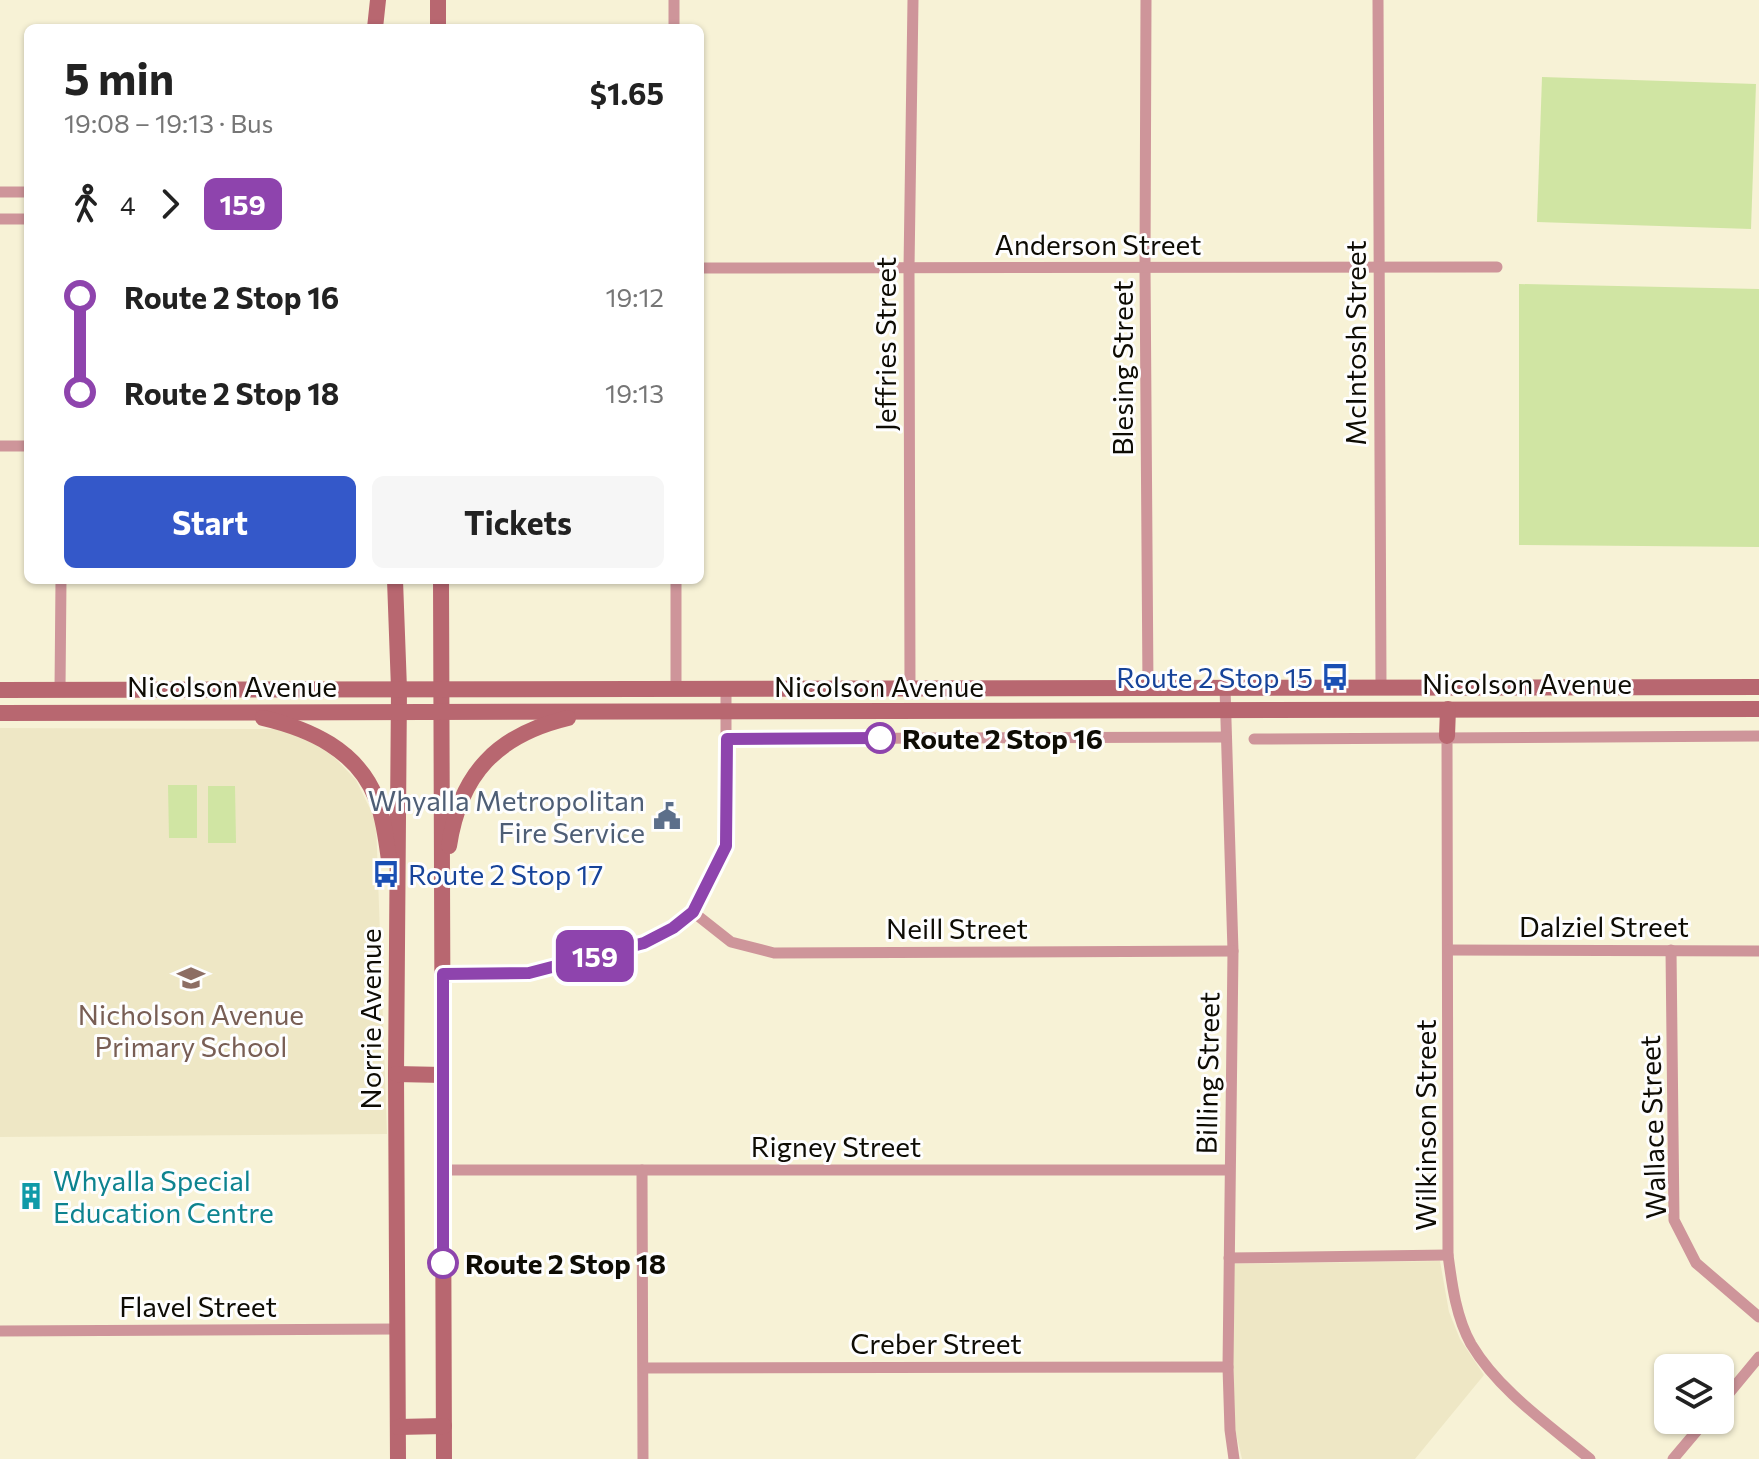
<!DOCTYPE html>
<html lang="en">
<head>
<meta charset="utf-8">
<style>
  :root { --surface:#fff; --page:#f6f6f6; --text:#222; --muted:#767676; --accent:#3458c9 }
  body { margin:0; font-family:Commissioner,sans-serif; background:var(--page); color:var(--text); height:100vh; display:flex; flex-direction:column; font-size:30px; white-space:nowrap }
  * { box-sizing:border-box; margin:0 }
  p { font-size:26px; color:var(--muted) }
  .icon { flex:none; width:44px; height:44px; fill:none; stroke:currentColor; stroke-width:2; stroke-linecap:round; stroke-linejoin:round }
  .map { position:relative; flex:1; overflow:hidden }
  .sheet { position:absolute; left:24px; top:24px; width:680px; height:560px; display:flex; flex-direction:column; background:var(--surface); border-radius:12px; box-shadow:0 2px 6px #0004 }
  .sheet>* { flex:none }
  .badge { padding:0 16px; border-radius:12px; font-size:28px; line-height:52px }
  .fabs { position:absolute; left:1654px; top:1354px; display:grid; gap:16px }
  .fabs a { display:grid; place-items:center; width:80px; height:80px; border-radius:12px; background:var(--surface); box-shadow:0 2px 6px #0004; font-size:40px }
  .map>.badge { position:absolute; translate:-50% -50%; box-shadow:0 0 0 4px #fff }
  .legs { display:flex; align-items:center; gap:12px; height:88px; padding:0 40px; font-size:26px }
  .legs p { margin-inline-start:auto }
  .overview { display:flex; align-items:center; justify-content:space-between; height:136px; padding:0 40px }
  h1 { font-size:44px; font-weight:700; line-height:60px }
  .action { display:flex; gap:16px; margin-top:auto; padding:16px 40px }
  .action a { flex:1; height:92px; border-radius:12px; background:var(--accent); color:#fff; font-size:32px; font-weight:700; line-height:92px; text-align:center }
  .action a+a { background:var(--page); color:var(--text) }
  ul { padding:0 40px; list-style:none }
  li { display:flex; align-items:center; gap:28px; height:96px; font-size:30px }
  li i { display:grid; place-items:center; width:12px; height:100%; margin:0 10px; background:currentColor }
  li i::after { content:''; width:20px; height:20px; margin:-10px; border:6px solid; border-radius:50%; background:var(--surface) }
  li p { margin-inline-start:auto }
  li:first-child i { background:linear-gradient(#0000 50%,currentColor 0) }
  li:last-child i { background:linear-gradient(currentColor 50%,#0000 0) }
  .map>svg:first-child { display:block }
  .built { fill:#eee7c5 }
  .green { fill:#d0e5a3 }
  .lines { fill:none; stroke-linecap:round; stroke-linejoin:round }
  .minor { stroke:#ce959a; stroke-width:11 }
  .secondary { stroke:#b86770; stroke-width:16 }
  .line-1-casing { stroke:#fff; stroke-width:18 }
  .line-1 { stroke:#8e44ad; stroke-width:12 }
  .stop-1-dot { fill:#fff; stroke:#8e44ad; stroke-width:4 }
  .labels { text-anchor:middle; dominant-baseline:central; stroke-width:6; stroke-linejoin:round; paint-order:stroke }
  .street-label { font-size:28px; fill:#0e0c04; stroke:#fefefe }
  .transit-label { font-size:28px; fill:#164399; stroke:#fefefe; text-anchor:end }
  .stop-label { font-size:28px; font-weight:bold; fill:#0e0c04; stroke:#fefefe; text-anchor:start }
  .service-label { font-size:28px; fill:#4e5e75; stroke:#fefefe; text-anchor:end }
  .education-label { font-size:28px; fill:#785e54; stroke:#fefefe }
  .culture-label { font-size:28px; fill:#0d838f; stroke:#fefefe; text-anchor:start }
</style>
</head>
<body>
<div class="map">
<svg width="1759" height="1459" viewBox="0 0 1759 1459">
  <rect width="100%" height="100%" fill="#f7f2d6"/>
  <!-- built -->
  <g class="built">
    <path d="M0,728l278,1 11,2 34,18 12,9 21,22 20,41 11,313 -387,3z"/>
    <path d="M1440,1261l9,51 11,27 24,36 -69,84h-173l-7,-30 -5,-165z"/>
  </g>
  <!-- green -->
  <g class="green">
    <path d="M1542,77l214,7 -5,145 -214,-7z"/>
    <path d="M1519,284l240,5v258l-240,-2z"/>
    <path d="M168,785h29v53h-28z"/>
    <path d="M208,786h27l1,57h-28z"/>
  </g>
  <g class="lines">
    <!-- minor -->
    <g class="minor">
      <path d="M674,0v28"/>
      <path d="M1146,0l-1,268 3,420"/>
      <path d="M1378,0l3,686"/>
      <path d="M0,192h28"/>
      <path d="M0,219h28"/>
      <path d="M700,268l797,-1"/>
      <path d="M0,446h28"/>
      <path d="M676,580v108"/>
      <path d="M910,688l-1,-420 4,-268"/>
      <path d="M1225,688l8,263 -5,416 2,63 4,29"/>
      <path d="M60,689l1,-109"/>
      <path d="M1447,736l1,519c4,30 8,62 23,89 28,47 77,80 119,115"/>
      <path d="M727,739l499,-2"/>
      <path d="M1254,739l505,-3"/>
      <path d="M693,912l38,30 43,11 459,-2"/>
      <path d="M1449,950l310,1"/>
      <path d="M1671,950l3,270 22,43 63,54"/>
      <path d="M443,974l86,-1 115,-30 29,-15 20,-16 33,-66v-158"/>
      <path d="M443,1170h786"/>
      <path d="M642,1170l1,289"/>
      <path d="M1229,1258l219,-3"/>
      <path d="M0,1331l396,-2"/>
      <path d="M644,1368l584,-1"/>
      <path d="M1720,1404l39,-47"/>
      <path d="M1673,1459l33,-39"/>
    </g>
    <!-- secondary -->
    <g class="secondary">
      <path d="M438,0v28"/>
      <path d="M375,28l3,-28"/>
      <path d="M395,580l4,109 -3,385 2,385"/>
      <path d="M441,580l3,879"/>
      <path d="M0,690l1759,-3"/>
      <path d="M0,713l1759,-4"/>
      <path d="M263,718c47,11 94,32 113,80 8,20 10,42 13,62"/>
      <path d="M1447,736l1,-27"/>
      <path d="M449,846c11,-72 48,-111 119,-128"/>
      <path d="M396,1074l47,1"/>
      <path d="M398,1427l46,-1"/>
    </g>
  </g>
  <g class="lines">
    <!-- line-1 casing -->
    <g class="line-1-casing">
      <path id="line-1" d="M443,1263v-289l86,-1 115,-30 29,-15 20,-16 33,-66 1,-107 153,-1"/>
    </g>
    <!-- line-1 -->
    <use href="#line-1" class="line-1"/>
  </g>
  <!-- icons -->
  <defs>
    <g id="bus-bare" transform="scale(2.16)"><path d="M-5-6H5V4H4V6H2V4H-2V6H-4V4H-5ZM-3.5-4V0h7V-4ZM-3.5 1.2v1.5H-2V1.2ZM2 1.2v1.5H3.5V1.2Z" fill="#1a4fb4" stroke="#fefefe" stroke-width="2.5" paint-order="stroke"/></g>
    <g id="civic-bare" transform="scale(2.16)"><path d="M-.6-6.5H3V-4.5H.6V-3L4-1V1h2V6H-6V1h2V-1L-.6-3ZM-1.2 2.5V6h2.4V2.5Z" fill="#5c6f8a" stroke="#fefefe" stroke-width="2.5" paint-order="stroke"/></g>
    <g id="school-bare" transform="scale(2.16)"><path d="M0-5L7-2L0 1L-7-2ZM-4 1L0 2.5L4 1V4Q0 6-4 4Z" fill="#8d6e63" stroke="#fefefe" stroke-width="2.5" paint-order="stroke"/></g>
    <g id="building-bare" transform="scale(2.16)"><path d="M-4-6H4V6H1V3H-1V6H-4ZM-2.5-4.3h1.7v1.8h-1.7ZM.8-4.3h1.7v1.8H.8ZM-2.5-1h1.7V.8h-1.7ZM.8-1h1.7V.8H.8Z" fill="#0f9aa8" stroke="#fefefe" stroke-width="2.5" paint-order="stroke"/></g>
  </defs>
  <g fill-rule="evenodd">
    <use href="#bus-bare" x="1335" y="677"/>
    <use href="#civic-bare" x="667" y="816"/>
    <use href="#bus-bare" x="386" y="874"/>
    <use href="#school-bare" x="191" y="978"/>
    <use href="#building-bare" x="31" y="1196"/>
  </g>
  <!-- markers -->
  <g class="stop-1-dot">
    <circle cx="880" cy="738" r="14"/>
    <circle cx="443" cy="1263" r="14"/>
  </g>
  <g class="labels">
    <!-- street labels -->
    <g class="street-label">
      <text x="1098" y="244">Anderson Street</text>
      <text transform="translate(1355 343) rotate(-90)">McIntosh Street</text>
      <text transform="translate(885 344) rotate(-90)">Jeffries Street</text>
      <text transform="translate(1122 368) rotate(-90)">Blesing Street</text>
      <text x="1527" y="683">Nicolson Avenue</text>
      <text x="232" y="686">Nicolson Avenue</text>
      <text x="879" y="686">Nicolson Avenue</text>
      <text x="1604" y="926">Dalziel Street</text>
      <text x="957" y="928">Neill Street</text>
      <text transform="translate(370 1019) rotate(-90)">Norrie Avenue</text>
      <text transform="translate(1207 1073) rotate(-89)">Billing Street</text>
      <text transform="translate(1425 1125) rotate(-90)">Wilkinson Street</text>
      <text transform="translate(1652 1127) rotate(-92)">Wallace Street</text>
      <text x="836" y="1146">Rigney Street</text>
      <text x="198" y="1306">Flavel Street</text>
      <text x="936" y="1343">Creber Street</text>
    </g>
    <!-- transit labels -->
    <g class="transit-label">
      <text x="1313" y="677">Route 2 Stop 15</text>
      <text x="408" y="874" text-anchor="start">Route 2 Stop 17</text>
    </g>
    <!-- stop labels -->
    <g class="stop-label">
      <text x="902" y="738">Route 2 Stop 16</text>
      <text x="465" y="1263">Route 2 Stop 18</text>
    </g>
    <!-- service labels -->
    <g class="service-label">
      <text x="645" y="800">Whyalla Metropolitan<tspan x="645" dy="32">Fire Service</tspan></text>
    </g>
    <!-- education labels -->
    <g class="education-label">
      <text x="191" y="1014">Nicholson Avenue<tspan x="191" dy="32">Primary School</tspan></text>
    </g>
    <!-- culture labels -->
    <g class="culture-label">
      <text x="53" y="1180">Whyalla Special<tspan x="53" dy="32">Education Centre</tspan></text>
    </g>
  </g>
</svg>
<div class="fabs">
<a><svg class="icon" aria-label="layers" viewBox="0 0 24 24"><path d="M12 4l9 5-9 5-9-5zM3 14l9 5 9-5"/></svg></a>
</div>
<b class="badge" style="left:595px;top:956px;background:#8e44ad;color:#fff">159</b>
<section class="sheet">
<div class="overview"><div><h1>5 min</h1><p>19:08 – 19:13 · Bus</p></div><b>$1.65</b></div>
<div class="legs"><svg class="icon" aria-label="walk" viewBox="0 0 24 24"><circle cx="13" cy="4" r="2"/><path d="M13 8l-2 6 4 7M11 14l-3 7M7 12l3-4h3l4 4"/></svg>4<svg class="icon" aria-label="forward" viewBox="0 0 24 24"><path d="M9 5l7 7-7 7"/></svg><b class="badge" style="background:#8e44ad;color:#fff">159</b></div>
<ul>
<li><i style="color:#8e44ad"></i><b>Route 2 Stop 16</b><p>19:12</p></li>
<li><i style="color:#8e44ad"></i><b>Route 2 Stop 18</b><p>19:13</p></li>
</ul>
<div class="action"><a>Start</a><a>Tickets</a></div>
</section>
</div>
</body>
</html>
